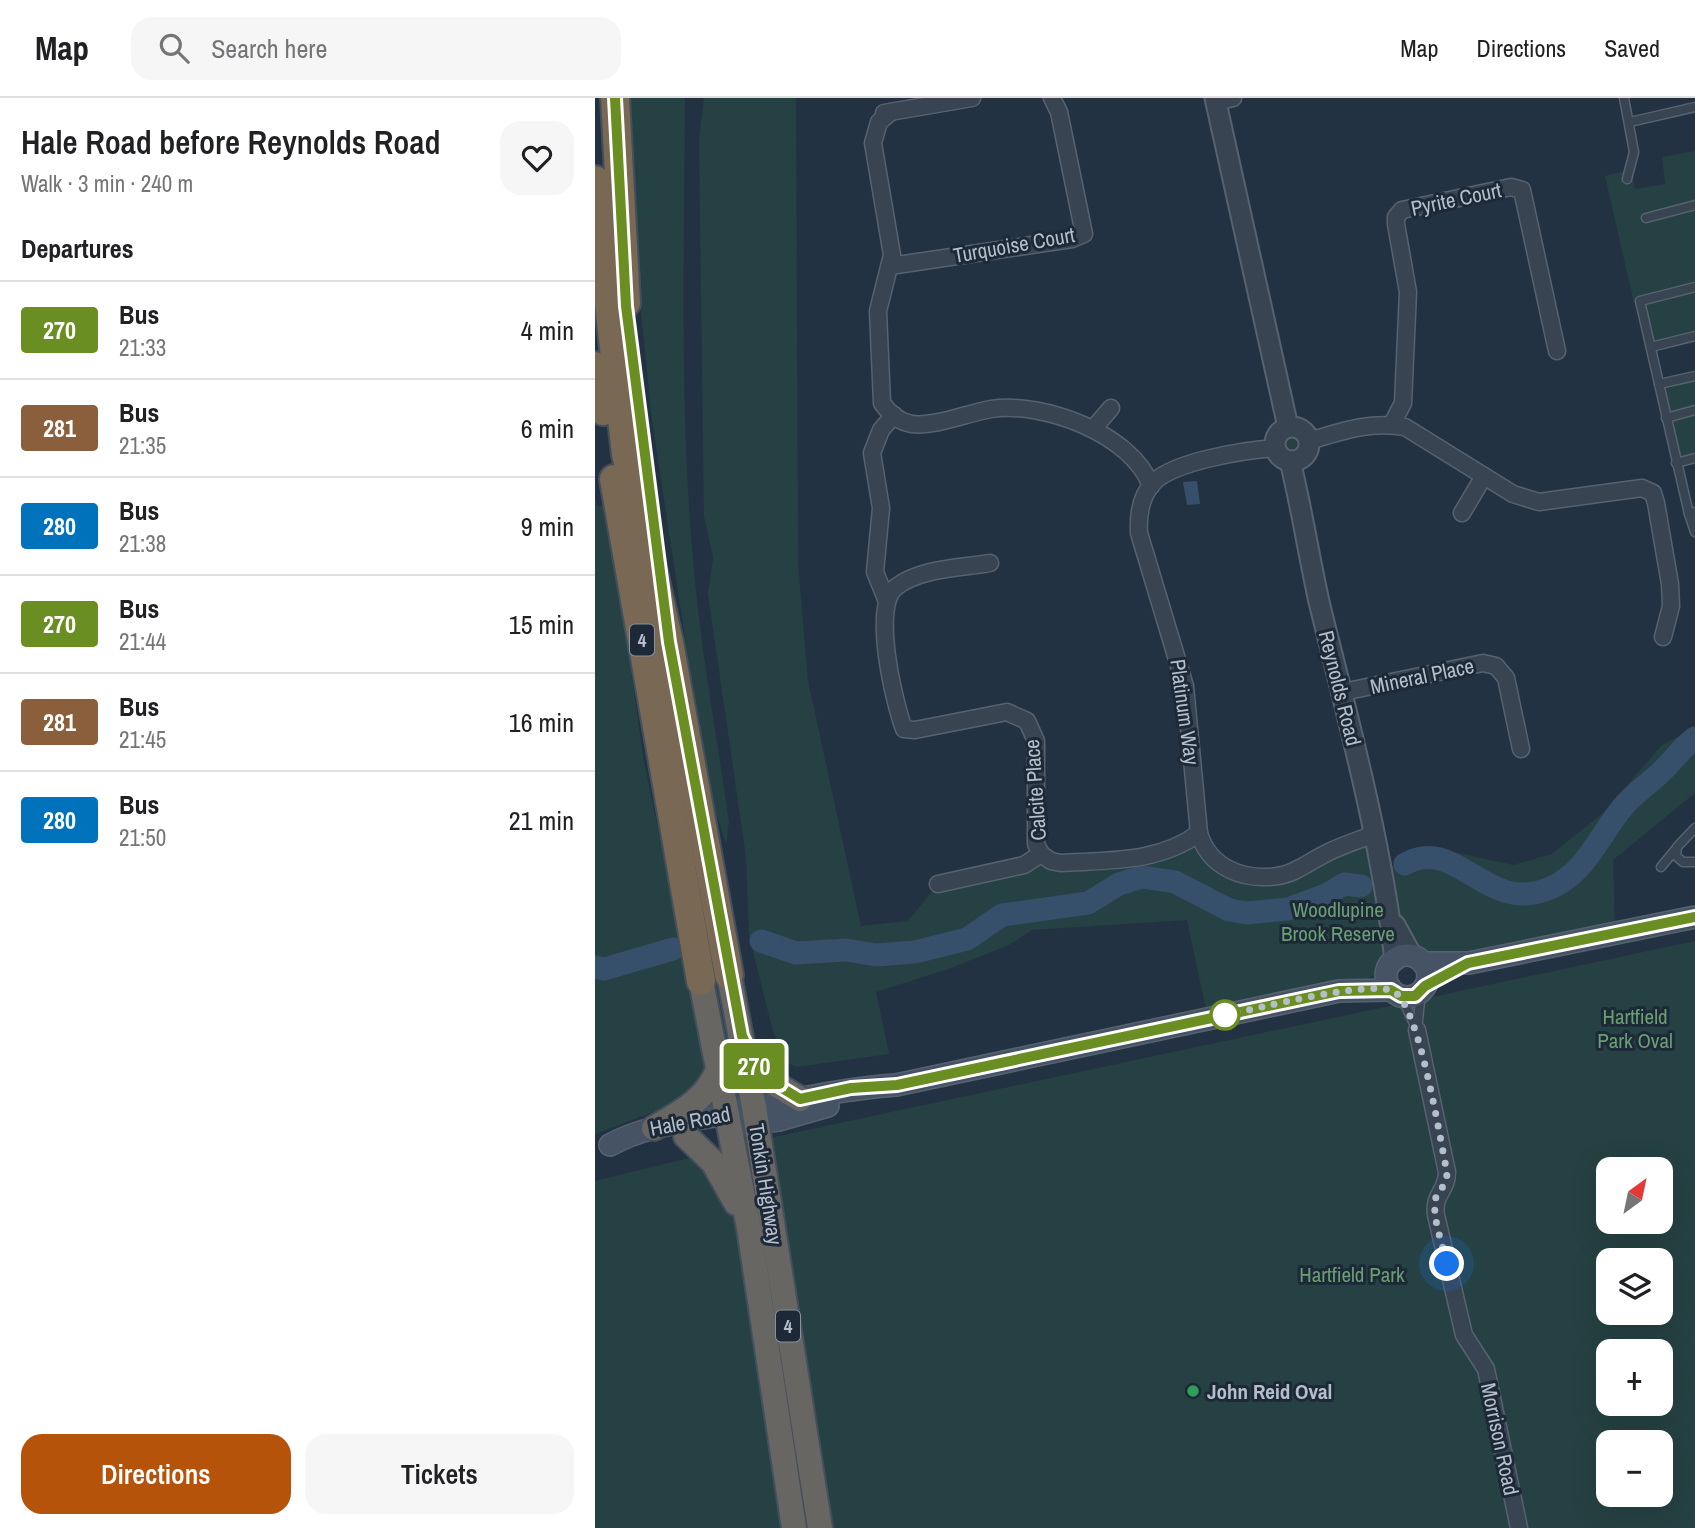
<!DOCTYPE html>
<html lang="en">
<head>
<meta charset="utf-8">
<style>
  :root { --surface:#fff; --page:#f6f6f6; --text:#202124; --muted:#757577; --line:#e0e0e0; --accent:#b45309 }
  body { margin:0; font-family:"Archivo Narrow",sans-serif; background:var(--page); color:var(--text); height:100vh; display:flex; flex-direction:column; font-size:26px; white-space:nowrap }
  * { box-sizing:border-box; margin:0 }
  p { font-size:23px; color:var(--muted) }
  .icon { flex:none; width:38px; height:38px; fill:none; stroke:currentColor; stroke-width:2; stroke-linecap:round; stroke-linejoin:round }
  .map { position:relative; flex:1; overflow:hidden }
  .drawer { display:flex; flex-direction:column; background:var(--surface); width:595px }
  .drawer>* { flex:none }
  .badge { padding:0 14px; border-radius:5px; font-size:24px; line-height:46px }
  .needle { width:46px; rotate:33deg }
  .tools { position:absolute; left:1001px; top:1059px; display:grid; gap:14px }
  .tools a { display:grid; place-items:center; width:77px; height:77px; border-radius:14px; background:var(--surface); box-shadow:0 7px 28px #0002; font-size:35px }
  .you { position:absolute; width:35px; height:35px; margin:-18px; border:5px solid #fff; border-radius:50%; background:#1a73e8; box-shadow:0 0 0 10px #1a73e833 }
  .map>.badge { position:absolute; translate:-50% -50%; box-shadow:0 0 0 4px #fff }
  h2 { padding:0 21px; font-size:26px; line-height:63px }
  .round { display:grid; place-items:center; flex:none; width:74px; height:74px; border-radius:21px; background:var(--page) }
  .headline { display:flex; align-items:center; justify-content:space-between; height:119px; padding:0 21px }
  h1 { font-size:33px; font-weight:600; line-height:52px }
  .action { display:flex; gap:14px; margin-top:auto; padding:14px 21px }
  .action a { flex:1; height:80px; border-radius:21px; background:var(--accent); color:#fff; font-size:28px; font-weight:600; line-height:80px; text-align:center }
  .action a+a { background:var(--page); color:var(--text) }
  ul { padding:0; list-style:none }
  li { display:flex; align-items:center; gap:21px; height:98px; padding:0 21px; border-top:2px solid var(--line) }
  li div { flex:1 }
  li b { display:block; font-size:26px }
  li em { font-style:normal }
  li .badge { min-width:77px; font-weight:700; text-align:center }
  header { display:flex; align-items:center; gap:42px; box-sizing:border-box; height:98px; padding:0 35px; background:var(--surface); border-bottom:2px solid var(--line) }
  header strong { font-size:33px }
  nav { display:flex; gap:38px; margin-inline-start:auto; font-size:24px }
  .search { width:490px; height:63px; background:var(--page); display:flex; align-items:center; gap:18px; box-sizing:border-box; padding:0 24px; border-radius:21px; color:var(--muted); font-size:26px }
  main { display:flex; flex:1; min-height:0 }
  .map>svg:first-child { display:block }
  .green { fill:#264143; fill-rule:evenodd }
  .water { fill:#364f6a }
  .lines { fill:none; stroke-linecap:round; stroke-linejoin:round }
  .river { stroke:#364f6a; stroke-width:23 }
  .service-casing { stroke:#56626f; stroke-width:11 }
  .minor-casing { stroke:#56626f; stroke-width:19 }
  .tertiary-casing { stroke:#56626f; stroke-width:23 }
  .secondary-casing { stroke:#56626f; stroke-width:24 }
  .trunk-casing { stroke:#434f5c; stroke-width:28 }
  .motorway-casing { stroke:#434f5c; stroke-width:32 }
  .service { stroke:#384451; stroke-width:8 }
  .minor { stroke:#384451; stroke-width:16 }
  .tertiary { stroke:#384451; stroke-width:19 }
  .secondary { stroke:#465365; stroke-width:21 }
  .trunk { stroke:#676663; stroke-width:24 }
  .motorway { stroke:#786854; stroke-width:28 }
  .line-casing { stroke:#fff; stroke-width:16 }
  .line { stroke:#6b8e23; stroke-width:10 }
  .walk { stroke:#b5bfcc; stroke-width:7; stroke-dasharray:0 12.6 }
  .stop-dot { fill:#fff; stroke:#6b8e23; stroke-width:3.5 }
  .leisure-dot { fill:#2e9e5b; stroke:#1d2937; stroke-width:2.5 }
  .labels { text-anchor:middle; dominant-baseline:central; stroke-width:6; stroke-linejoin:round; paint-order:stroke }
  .shield { fill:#1d2937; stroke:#87929f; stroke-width:2 }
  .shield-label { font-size:19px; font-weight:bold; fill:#b5bfcc }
  .street-label { font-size:21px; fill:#b5bfcc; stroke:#1d2937 }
  .park-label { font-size:21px; fill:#6a9e73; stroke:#1d2937 }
  .poi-label { font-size:21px; font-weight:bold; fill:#b5bfcc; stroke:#1d2937; text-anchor:start }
</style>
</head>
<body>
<header>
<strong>Map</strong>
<div class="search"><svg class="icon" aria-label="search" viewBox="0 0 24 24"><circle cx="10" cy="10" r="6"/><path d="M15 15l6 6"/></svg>Search here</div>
<nav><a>Map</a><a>Directions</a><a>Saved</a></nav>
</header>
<main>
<section class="drawer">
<div class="headline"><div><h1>Hale Road before Reynolds Road</h1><p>Walk · 3 min · 240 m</p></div><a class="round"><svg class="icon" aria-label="heart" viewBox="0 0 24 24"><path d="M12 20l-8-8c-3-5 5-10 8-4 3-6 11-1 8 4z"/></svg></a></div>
<h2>Departures</h2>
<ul>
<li><span class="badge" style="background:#6b8e23;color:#fff">270</span><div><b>Bus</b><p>21:33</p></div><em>4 min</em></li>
<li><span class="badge" style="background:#8b5e3c;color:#fff">281</span><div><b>Bus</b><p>21:35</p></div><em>6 min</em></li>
<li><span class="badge" style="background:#0072bc;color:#fff">280</span><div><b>Bus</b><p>21:38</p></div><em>9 min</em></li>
<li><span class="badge" style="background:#6b8e23;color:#fff">270</span><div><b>Bus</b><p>21:44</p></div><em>15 min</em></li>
<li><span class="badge" style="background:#8b5e3c;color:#fff">281</span><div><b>Bus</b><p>21:45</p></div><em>16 min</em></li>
<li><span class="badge" style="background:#0072bc;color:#fff">280</span><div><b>Bus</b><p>21:50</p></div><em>21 min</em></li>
</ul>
<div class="action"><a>Directions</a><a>Tickets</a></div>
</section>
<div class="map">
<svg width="1100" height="1430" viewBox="0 0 1100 1430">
  <rect width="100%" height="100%" fill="#233242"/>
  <!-- green -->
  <g class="green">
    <path d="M29,0h61c-1,161 -6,333 11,493 8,77 22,154 33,231l-3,22 -19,-61 -55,-363 -18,-177z"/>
    <path d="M109,0h92l2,466 10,117 53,245 47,-5 30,-37 113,-23 94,-4 57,-14 8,12 49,21 115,-42 8,33 76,-14 55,12 39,-11 51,-41 59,-68 33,-17v65l-82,67 2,74 -96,21 -107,1 -22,8 -3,6 -48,21 -131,28 -21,-99 -155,10 -23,15 -61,24 -72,23 13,62 -92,13 -10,-4 -14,-32 -24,-96 -3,-78 -38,-263 5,-36 -9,-42 -5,-376z"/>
    <path d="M1100,53v185l-44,11 -11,-46 -6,2 -29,-127 20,-5 7,2 3,16 30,-5 -3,-27z"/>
    <path d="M1100,278v82l-19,5 -17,-79z"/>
    <circle cx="693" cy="345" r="9"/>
    <path d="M0,399l2,9 10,-1 37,257 64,305 -23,33 -90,34z"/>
    <path d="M1100,843v587h-1100v-347l184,-45zM1013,1071h53v53h-53zM1013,1162h53v52h-53zM1013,1253h53v53h-53zM1013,1344h53v52h-53z"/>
  </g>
  <!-- water -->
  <path class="water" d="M602,383l3,23 -13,1 -4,-23z"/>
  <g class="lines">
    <!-- river -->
    <g class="river">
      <path d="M810,766c53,-29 79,50 143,25 37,-14 50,-52 74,-81 11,-14 27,-24 39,-36 12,-11 21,-25 34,-34"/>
      <path d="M166,843l35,12 50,-3 30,5 39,-3 52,-13 35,-24 86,-12 31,-19 23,-7 33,5 54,28 18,3 41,-4 40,-15 16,-10 17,2"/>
      <path d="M0,869l9,2 69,-20"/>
    </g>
    <!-- service casing -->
    <g class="service-casing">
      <g id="service">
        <path d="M1029,0l10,54 -7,27"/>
        <path d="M1035,24l65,-15"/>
        <path d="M1051,120l49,-13"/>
        <path d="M1056,249l44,-11"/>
        <path d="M1064,286l36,-8"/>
        <path d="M1071,320l29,-8"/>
        <path d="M1081,365l19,-5"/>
        <path d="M1100,414l-6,2 6,18"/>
        <path d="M1094,416l-49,-213 55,-14"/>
        <path d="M1100,730l-18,19 -1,9 7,6h12"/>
        <path d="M1066,769l14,-17"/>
        <path d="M806,898l16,34"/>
        <path d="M822,932l4,-38"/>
      </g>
    </g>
    <!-- minor casing -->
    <g class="minor-casing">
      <g id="minor">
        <path d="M621,4l17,-4"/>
        <path d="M296,14l-12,10 -6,21 19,112 -14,56 4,92c7,10 17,19 30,21 24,3 55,-11 79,-15 52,-8 141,25 160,77"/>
        <path d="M289,15l88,-15"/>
        <path d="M295,168l182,-27 12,-5 -25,-122 -7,-14"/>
        <path d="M797,326l11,-21 5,-111 -12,-68v-7l6,-7 109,-23 11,3 35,161"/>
        <path d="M498,331l18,-21"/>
        <path d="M714,343c33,-10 61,-20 96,-14l108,67 26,8 103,-14 11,5 3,10 14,81 1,22 -8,31"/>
        <path d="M680,350c-29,2 -100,13 -121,34 -14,14 -16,33 -15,51l46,153 14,147c10,35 45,48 79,43 16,-2 31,-14 45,-21 16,-9 34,-14 51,-21"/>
        <path d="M867,415l22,-37"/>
        <path d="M395,465c-29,5 -70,5 -94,24 -25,18 -2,115 8,142l11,1 92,-18 20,9 9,20v103l5,10"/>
        <path d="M291,501l-11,-27 6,-64 -9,-55 9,-23 13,-15"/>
        <path d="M748,594l140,-29 13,3 10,12 15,71"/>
        <path d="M343,786l86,-19 17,-11 10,7 10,2c47,-3 98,0 138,-30"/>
        <path d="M822,932l30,142c0,20 -14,21 -11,43l28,120 22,34 33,159"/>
      </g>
    </g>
    <!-- tertiary casing -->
    <g class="tertiary-casing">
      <g id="tertiary">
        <path d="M620,0l73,329"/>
        <circle cx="697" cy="346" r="17"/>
        <path d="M695,363c12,48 19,97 30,145 29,117 61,234 75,354"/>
        <path d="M800,827l17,31"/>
      </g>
    </g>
    <!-- secondary casing -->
    <g class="secondary-casing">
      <g id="secondary">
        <circle cx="812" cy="878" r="21"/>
        <path d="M828,865h46l226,-46"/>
        <path d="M145,1028l39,-6 49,-14"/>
        <path d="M15,1047c36,-20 77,-23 118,-32 56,-11 111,-24 168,-28l443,-94 52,-1"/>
      </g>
    </g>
    <!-- trunk casing -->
    <g class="trunk-casing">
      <g id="trunk">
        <path d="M134,877l25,132 66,421"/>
        <path d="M106,883l48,247 45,300"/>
        <path d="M154,955l13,23 38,23"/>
        <path d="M59,1030c27,-16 52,-28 64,-58"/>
        <path d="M91,1038l27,26 23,41"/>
      </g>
    </g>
    <!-- motorway casing -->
    <g class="motorway-casing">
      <g id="motorway">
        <path d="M20,0l11,205"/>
        <path d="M0,82l31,274 43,188 60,333"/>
        <path d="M0,268l8,45"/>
        <path d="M19,381l87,502"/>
      </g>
    </g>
    <!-- service -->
    <use href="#service" class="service"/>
    <!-- minor -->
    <use href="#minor" class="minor"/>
    <!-- tertiary -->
    <use href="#tertiary" class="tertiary"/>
    <!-- secondary -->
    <use href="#secondary" class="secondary"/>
    <!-- trunk -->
    <use href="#trunk" class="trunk"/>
    <!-- motorway -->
    <use href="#motorway" class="motorway"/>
  </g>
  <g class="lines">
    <!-- line casing -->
    <g class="line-casing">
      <path id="line" d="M20,0l11,208 43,336 73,394 20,40 38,23 51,-11 46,-3 442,-94 52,-1 10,6h14l10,-10 43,-23 227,-46"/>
    </g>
    <!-- line -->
    <use href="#line" class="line"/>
    <!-- walk -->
    <path class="walk" d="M630,917c32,-6 142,-35 168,-24 26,12 47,149 54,181 0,17 -11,17 -12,30 -2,19 8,43 12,62"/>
  </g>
  <!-- markers -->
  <circle class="stop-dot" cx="630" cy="917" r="14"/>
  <circle class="leisure-dot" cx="598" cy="1293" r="7"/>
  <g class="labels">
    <!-- shield labels -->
    <g class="shield">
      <rect x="35" y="526.5" width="24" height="31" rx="5"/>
      <rect x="181" y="1212.5" width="24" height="31" rx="5"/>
    </g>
    <g class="shield-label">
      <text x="47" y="542">4</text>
      <text x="193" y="1228">4</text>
    </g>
    <!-- street labels -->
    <g class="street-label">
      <text transform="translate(861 101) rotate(-12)">Pyrite Court</text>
      <text transform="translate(419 147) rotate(-10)">Turquoise Court</text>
      <text transform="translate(827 578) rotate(-12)">Mineral Place</text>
      <text transform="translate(745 590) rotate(76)">Reynolds Road</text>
      <text transform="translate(590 614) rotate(82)">Platinum Way</text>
      <text transform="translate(440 692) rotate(-94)">Calcite Place</text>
      <text transform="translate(95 1023) rotate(-11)">Hale Road</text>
      <text transform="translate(171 1086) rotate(81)">Tonkin Highway</text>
      <text transform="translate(905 1341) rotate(78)">Morrison Road</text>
    </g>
    <!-- park labels -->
    <g class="park-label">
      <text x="743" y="811">Woodlupine<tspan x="743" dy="24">Brook Reserve</tspan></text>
      <text x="1040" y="918">Hartfield<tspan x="1040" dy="24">Park Oval</tspan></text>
      <text x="757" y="1176">Hartfield Park</text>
    </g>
    <!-- poi labels -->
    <g class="poi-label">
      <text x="612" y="1293">John Reid Oval</text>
    </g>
  </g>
</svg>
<div class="tools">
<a><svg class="needle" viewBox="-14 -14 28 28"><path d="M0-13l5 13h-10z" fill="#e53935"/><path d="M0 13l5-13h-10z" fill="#757577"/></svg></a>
<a><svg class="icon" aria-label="layers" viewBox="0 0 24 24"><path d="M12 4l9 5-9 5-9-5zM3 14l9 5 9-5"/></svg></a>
<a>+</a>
<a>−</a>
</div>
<div class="you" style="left:852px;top:1166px"></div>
<b class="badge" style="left:159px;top:968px;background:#6b8e23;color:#fff">270</b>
</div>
</main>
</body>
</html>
